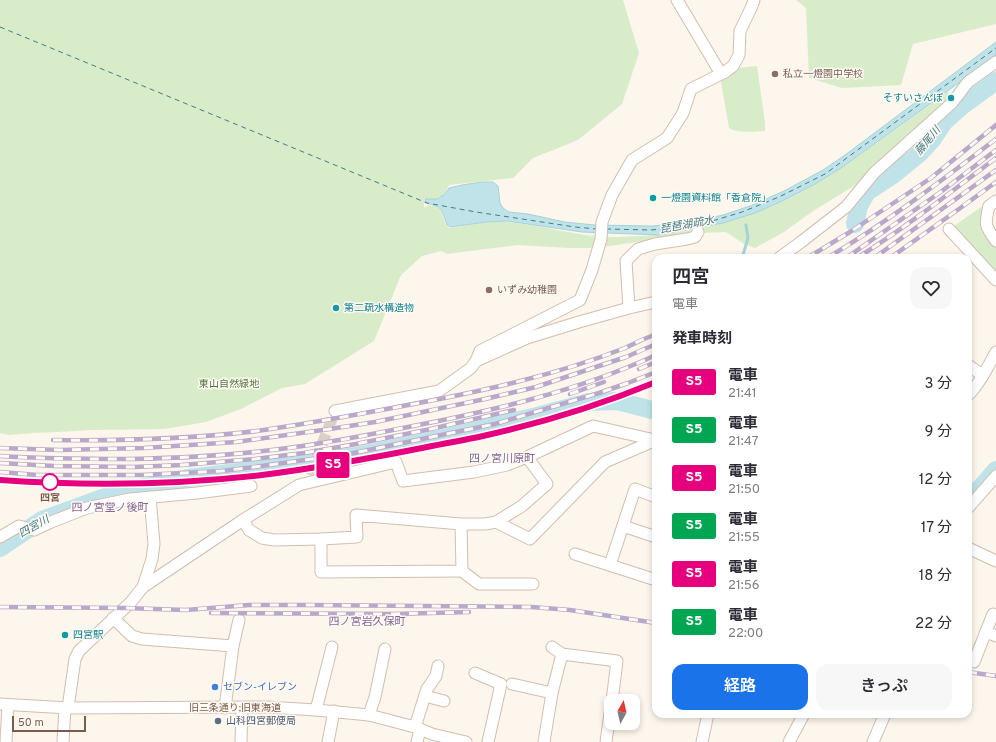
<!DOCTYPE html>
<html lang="ja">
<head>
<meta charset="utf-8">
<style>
  :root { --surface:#fff; --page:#f7f7f7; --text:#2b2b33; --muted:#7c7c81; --accent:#1a73e8 }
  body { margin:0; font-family:Overpass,"Noto Sans JP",sans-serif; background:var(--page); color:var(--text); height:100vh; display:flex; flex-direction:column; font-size:15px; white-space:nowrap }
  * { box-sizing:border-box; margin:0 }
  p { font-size:13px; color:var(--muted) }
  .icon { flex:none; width:22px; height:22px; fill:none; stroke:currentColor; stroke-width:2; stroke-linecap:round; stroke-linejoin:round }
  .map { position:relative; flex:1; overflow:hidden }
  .panel { position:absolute; left:652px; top:254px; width:320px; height:464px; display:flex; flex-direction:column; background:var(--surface); border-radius:12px; box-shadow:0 2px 6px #0003 }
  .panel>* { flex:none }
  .badge { padding:0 8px; border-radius:3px; font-size:14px; line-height:26px }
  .needle { width:26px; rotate:8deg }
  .tools { position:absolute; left:604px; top:694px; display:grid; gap:8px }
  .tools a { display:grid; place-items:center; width:36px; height:36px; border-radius:8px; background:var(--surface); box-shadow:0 2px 6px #0003; font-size:20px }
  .scale { position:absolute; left:12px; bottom:10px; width:74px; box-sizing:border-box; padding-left:4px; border:2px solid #7a5c4d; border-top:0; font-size:11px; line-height:14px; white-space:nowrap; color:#7a5c4d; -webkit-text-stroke:3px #fffaf3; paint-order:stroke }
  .map>.badge { position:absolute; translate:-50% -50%; box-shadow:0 0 0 2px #fff }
  h2 { padding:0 20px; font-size:15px; line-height:36px }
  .round { display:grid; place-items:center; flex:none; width:42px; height:42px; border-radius:12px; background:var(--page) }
  .overview { display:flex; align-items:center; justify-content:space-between; height:68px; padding:0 20px }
  h1 { font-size:19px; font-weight:600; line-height:30px }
  .cta { display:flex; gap:8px; margin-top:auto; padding:8px 20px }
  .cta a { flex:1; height:46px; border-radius:12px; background:var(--accent); color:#fff; font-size:16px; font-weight:600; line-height:46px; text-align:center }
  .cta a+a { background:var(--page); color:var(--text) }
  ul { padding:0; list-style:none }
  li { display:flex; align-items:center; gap:12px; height:48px; padding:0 20px }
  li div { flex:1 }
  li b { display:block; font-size:15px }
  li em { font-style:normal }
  li .badge { min-width:44px; font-weight:700; text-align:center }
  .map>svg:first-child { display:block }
  .green { fill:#d8ecc9 }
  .water { fill:#bfe3e8; stroke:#a5d3da }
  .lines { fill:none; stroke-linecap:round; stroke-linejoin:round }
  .stream { stroke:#a5d3da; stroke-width:3 }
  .river { stroke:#bfe3e8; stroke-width:18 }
  .ferry { stroke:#437c86; stroke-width:1; stroke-dasharray:5 4; stroke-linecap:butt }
  .minor-tunnel { stroke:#dcd0c4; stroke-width:11; stroke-dasharray:11 5.5; stroke-linecap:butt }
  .minor-casing { stroke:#d1beb0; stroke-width:13 }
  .minor { stroke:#fff; stroke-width:11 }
  .rail-casing { stroke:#b9a8c9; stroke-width:4.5 }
  .rail { stroke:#fffaf3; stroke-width:3; stroke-dasharray:9; stroke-linecap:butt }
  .line-casing { stroke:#fff; stroke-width:9 }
  .line { stroke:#e6007e; stroke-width:6 }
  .education-dot { fill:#8d6e63; stroke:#fffaf3; stroke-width:1.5 }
  .culture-dot { fill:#0f9aa8; stroke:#fffaf3; stroke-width:1.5 }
  .stop-dot { fill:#fff; stroke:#e6007e; stroke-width:2 }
  .shop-dot { fill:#3f7fe0; stroke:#fffaf3; stroke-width:1.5 }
  .service-dot { fill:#5c6f8a; stroke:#fffaf3; stroke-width:1.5 }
  .labels { text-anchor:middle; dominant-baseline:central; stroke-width:3; stroke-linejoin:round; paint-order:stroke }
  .education-label { font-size:10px; fill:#785e54; stroke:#fffaf3; text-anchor:start }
  .culture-label { font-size:10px; fill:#0d838f; stroke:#fffaf3; text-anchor:start }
  .park-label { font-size:10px; fill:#537a41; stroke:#fffaf3 }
  .stop-label { font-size:10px; font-weight:bold; fill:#7a5c4d; stroke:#fffaf3 }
  .shop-label { font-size:10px; fill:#366cbe; stroke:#fffaf3; text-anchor:start }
  .street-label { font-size:10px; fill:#7a5c4d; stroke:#fffaf3 }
  .service-label { font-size:10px; fill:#4e5e75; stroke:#fffaf3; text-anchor:start }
  .water-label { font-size:11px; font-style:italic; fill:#437c86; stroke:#fffaf3 }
  .neighbourhood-label { font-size:11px; fill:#846695; stroke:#fffaf3 }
</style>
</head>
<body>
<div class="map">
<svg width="996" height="742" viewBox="0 0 996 742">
  <rect width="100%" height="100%" fill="#fdf6ec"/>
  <!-- green -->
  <g class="green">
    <path d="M0,0h623l16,53 -17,51 -44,36 -45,18 -20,20 -64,7 -4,8 -4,2 -4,4h-13v9l4,-3c3,0 7,1 10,3 8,5 4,17 12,20 19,-2 38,-8 57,-6 18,2 37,5 54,9 15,2 30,6 45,6 60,0 120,-9 174,-35 35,-16 67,-38 98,-60 23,-17 46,-33 69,-50l8,5 -54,52 -47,37 -41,25 -29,21 -29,16 -11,-4 -18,-12 -27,1 -103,15h-26l-53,-3 -70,9 -6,-3 -19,5 -21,19 -27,66 -69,43 -23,4 -41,21 -35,13 -42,7 -72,1 -35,2 -24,1 -24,2 -9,-2z"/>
    <path d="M796,0h200v24l-83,20 -12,41 -59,3 -33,-10 -3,-70z"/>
    <path d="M757,66l8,57v8c-9,1 -29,2 -36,-3l-8,-46 4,-5 11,-9z"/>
    <path d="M984,205l12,41v28c-15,-15 -27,-33 -42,-48z"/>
  </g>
  <!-- water -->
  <path class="water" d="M996,42v14l-155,112 -26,16 -35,18 -25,11 -32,10 -63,12 -78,-3 -75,-11 -21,1 -35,5 -4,-2c-5,-15 -4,-18 -21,-22l-1,-4h13l3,-3 4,-2 4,-6 13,-3 20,-3h11l5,4 2,17 3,5 6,4 19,2 37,8 29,3 58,1 39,-4 32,-7 27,-9 34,-15 39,-21 22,-15z"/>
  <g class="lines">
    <!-- stream -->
    <path class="stream" d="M742,258l6,-20 -2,-13"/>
    <!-- river -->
    <g class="river">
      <path d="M855,224l4,-18 8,-14 26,-17 27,-22 12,-13 12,-18 18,-16 34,-25"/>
      <path d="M968,491l9,1 19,-22"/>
      <path d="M0,548l42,-28 74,-27 72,-15 83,-10 85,-12 92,-19 89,-21 52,-14 28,-1 39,10"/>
    </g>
    <!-- ferry -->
    <g class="ferry">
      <path d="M0,27l427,176 49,9 99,15 22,2"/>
      <path d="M606,229l45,1 30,-3 28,-5 33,-10 37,-15 46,-23 171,-126"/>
    </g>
    <!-- minor-tunnel -->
    <path class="minor-tunnel" d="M310,475l25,-64"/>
    <!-- minor casing -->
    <g class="minor-casing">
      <g id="minor">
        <path d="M677,0l44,74"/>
        <path d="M996,201l-7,5c-4,18 -5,19 7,35"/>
        <path d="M949,229l47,51"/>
        <path d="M779,258l22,-16 45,-35 28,-34 78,-70 16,-21 28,-20"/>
        <path d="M629,308l-3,-47 12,-12 17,-5 32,-5 8,-2 3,-5"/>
        <path d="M476,361l4,-10 100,-51 12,-30 9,-31 1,-17 10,-27 20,-35 35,-22 16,-25 8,-24 34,-17 8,-6 6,-11 1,-24 12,-25 2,-6"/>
        <path d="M968,365l14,10"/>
        <path d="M968,395c11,-9 21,-31 28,-43"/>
        <path d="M335,411l104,-20 32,-23 5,-7 51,-23 52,-16 50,-14 27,-6"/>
        <path d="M968,508l28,-32"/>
        <path d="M243,520l6,10 13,8 12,2 47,-1 36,-2 -1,-22 105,9h24l11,-2 34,17 75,-77 51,-22"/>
        <path d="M496,522l26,-16 25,-22 -20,-27"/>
        <path d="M623,526l33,11"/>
        <path d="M0,537l19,-11 15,4 17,-8 36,-14 43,-9 67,-6 54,-7"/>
        <path d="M321,539v33l141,-1 -1,-47"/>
        <path d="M968,548l28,13"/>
        <path d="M575,554l81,26"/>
        <path d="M610,565l25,-76 21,8"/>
        <path d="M462,571l17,13h54"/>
        <path d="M143,587l100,-67 56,-35 8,-2 89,-21 7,19 71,-9 33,-7 20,-8 66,-31 62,14"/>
        <path d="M113,618l19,18 10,3 91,7 -8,62"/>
        <path d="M986,632l10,4"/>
        <path d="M233,646l6,-26"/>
        <path d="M552,647l10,7 55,7 -5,40"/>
        <path d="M974,662l19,-48"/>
        <path d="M475,673l26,11 -13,58"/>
        <path d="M512,684l40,9"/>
        <path d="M425,696l19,5"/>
        <path d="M0,704l68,4 199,-1 49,3 53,5 46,12 17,7 34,8"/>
        <path d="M68,708l7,-49 4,-8 52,-49 12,-15 9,-28 2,-15 -4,-47"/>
        <path d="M316,710l16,-63"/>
        <path d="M369,715l6,-18 10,-48"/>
        <path d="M415,727l12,-38 9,-13 2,-10"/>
        <path d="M6,742l2,-37"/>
        <path d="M63,742l2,-34"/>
        <path d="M241,742l1,-34"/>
        <path d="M328,742l6,-31"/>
        <path d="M417,742l3,-13"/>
        <path d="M544,742l8,-49 10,-39"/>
        <path d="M606,742l5,-36"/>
        <path d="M702,742l6,-28"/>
        <path d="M789,742l15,-28"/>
        <path d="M873,742l12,-28"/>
      </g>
    </g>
    <!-- minor -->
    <use href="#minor" class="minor"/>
    <!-- rail casing -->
    <g class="rail-casing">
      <g id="rail">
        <path d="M807,258l43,-26 81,-54 65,-53"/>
        <path d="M827,258c59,-35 114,-77 169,-119"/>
        <path d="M846,258l96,-67 54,-41"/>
        <path d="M857,258c48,-30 94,-66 139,-100"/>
        <path d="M874,258l122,-88"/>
        <path d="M890,258l69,-49 37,-27"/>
        <path d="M639,369l17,-7"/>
        <path d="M570,394l34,-12"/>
        <path d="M53,440c68,1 136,-1 204,-9 49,-7 98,-16 146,-25 75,-14 151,-30 222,-58 10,-5 21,-10 31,-14"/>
        <path d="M0,448l60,2 84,-2 92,-6 94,-13 45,-7 110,-23 51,-12 90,-30 30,-13"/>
        <path d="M0,456c44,3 87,3 131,3 47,-1 94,-3 141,-9 46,-5 91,-14 136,-23 84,-16 170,-36 248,-72"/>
        <path d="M0,463l54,3 80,1 48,-2 73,-6 49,-6 52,-9 75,-15 83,-19"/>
        <path d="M0,472l37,3h105l41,-2 39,-2 32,-4 95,-13 146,-30 104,-31 29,-10 28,-11"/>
        <path d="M0,480c87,7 175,5 262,-5 54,-6 108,-16 162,-27 20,-4 39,-8 59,-12 59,-13 117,-31 173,-54"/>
        <path d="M0,607l125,1 61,2 63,-5h58l224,2 39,3 86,13"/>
        <path d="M211,613l183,1 75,-2"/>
        <path d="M968,672l28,4"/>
      </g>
    </g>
    <!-- rail -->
    <use href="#rail" class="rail"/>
  </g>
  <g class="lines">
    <!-- line casing -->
    <g class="line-casing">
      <path id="line" d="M0,480c87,6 175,5 262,-5 55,-7 110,-17 165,-28 19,-4 38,-7 56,-11 59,-13 117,-31 173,-54"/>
    </g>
    <!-- line -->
    <use href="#line" class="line"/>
  </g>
  <!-- markers -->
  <g class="education-dot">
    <circle cx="775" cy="74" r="4"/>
    <circle cx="489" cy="290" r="4"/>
  </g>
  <g class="culture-dot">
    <circle cx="951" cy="98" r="4"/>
    <circle cx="653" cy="198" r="4"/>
    <circle cx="336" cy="308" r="4"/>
    <circle cx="65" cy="635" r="4"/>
  </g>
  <circle class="stop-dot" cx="50" cy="482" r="8"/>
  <circle class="shop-dot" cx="215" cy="687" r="4"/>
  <circle class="service-dot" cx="218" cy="721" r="4"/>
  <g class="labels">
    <!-- education labels -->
    <g class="education-label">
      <text x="783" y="74">私立一燈園中学校</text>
      <text x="497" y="290">いずみ幼稚園</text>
    </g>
    <!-- culture labels -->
    <g class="culture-label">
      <text x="943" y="98" text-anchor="end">そすいさんぽ</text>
      <text x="661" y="198">一燈園資料館「香倉院」</text>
      <text x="344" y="308">第二疏水構造物</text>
      <text x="73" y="635">四宮駅</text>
    </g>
    <!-- park labels -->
    <g class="park-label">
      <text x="229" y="384">東山自然緑地</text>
    </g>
    <!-- stop labels -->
    <g class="stop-label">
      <text x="50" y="498">四宮</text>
    </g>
    <!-- shop labels -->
    <g class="shop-label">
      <text x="223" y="687">セブン-イレブン</text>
    </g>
    <!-- street labels -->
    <g class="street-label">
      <text x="235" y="708">旧三条通り;旧東海道</text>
    </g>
    <!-- service labels -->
    <g class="service-label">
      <text x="226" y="721">山科四宮郵便局</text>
    </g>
    <!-- water labels -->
    <g class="water-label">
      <text transform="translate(928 141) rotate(-50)">藤尾川</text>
      <text transform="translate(687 225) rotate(-10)">琵琶湖疏水</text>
      <text transform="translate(34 527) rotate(-30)">四宮川</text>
    </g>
    <!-- neighbourhood labels -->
    <g class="neighbourhood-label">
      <text x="502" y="459">四ノ宮川原町</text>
      <text x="110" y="508">四ノ宮堂ノ後町</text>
      <text x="367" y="622">四ノ宮岩久保町</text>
    </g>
  </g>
</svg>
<div class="tools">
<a><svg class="needle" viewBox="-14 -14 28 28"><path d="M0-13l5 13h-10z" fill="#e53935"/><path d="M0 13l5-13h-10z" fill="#7c7c81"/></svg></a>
</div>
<div class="scale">50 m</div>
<b class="badge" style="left:333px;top:465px;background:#e6007e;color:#fff">S5</b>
<section class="panel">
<div class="overview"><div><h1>四宮</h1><p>電車</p></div><a class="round"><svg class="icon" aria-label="heart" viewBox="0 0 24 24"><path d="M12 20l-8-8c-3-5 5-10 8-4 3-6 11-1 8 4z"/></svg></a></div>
<h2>発車時刻</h2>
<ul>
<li><span class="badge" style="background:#e6007e;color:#fff">S5</span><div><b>電車</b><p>21:41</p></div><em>3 分</em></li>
<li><span class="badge" style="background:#00a651;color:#fff">S5</span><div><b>電車</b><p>21:47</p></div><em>9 分</em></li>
<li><span class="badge" style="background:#e6007e;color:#fff">S5</span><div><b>電車</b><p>21:50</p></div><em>12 分</em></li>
<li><span class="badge" style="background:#00a651;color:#fff">S5</span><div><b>電車</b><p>21:55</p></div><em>17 分</em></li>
<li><span class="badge" style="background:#e6007e;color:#fff">S5</span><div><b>電車</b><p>21:56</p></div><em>18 分</em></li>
<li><span class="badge" style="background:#00a651;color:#fff">S5</span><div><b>電車</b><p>22:00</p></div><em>22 分</em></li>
</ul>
<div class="cta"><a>経路</a><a>きっぷ</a></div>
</section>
</div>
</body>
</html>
